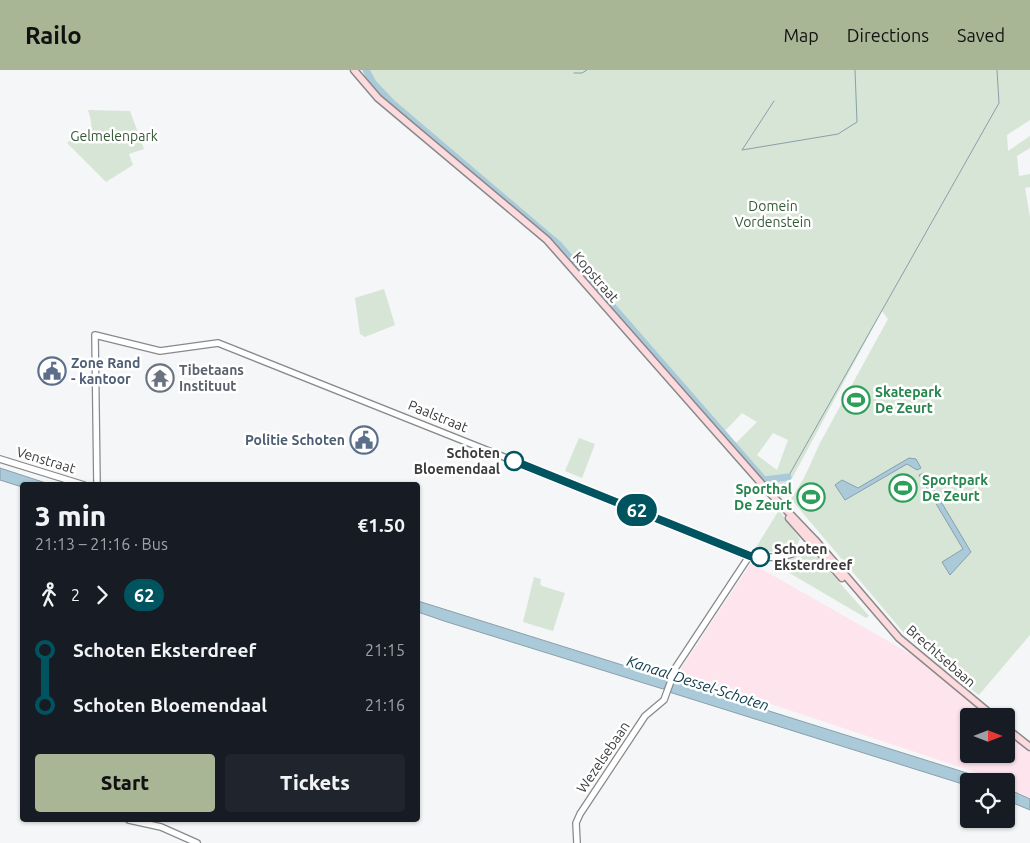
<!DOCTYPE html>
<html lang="en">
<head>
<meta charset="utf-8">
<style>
  :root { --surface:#171b24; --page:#20242c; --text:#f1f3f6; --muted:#9ea1a6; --accent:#a9b696 }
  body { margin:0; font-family:Ubuntu,sans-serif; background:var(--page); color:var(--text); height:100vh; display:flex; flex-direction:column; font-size:19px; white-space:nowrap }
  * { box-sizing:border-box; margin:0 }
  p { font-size:16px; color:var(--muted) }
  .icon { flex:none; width:28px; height:28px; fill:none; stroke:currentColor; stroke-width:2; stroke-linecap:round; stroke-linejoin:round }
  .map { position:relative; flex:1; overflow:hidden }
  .panel { position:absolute; left:20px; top:412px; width:400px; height:340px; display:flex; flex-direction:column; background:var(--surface); border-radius:5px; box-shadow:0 1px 4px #0004 }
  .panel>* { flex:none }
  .badge { padding:0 10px; border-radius:16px; font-size:18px; line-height:32px }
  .needle { width:32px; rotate:90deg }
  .fabs { position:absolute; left:960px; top:638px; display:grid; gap:10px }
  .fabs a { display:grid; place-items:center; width:55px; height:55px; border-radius:5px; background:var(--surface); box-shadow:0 1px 4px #0004; font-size:25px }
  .map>.badge { position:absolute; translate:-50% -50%; box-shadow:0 0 0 2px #fff }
  .legs { display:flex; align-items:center; gap:8px; height:55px; padding:0 15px; font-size:16px }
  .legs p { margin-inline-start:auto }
  .summary { display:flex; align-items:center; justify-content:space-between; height:85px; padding:0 15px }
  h1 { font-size:28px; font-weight:800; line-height:38px }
  .action { display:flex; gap:10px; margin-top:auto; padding:10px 15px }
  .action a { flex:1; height:58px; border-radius:5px; background:var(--accent); color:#111; font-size:20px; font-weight:800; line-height:58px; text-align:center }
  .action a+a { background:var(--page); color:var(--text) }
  ul { padding:0 15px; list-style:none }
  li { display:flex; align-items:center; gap:18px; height:55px; font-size:19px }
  li i { display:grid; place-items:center; width:8px; height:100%; margin:0 6px; background:currentColor }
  li i::after { content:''; width:12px; height:12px; margin:-6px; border:4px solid; border-radius:50%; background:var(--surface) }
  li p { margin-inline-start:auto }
  li:first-child i { background:linear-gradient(#0000 50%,currentColor 0) }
  li:last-child i { background:linear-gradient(currentColor 50%,#0000 0) }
  header { display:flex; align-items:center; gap:30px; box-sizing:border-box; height:70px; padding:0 25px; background:var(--accent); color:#111 }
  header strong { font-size:24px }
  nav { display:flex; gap:28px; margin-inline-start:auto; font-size:18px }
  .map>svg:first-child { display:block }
  .industrial { fill:#fee4ed }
  .green { fill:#d6e5d6; fill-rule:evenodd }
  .water { fill:#aacad9; stroke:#899faa }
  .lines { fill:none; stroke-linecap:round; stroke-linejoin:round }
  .stream { stroke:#899faa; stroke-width:1 }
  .river { stroke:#aacad9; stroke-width:7 }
  .tertiary-casing { stroke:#88898a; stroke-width:8 }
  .secondary-casing { stroke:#88898a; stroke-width:9 }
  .tertiary { stroke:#fff; stroke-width:5.5 }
  .secondary { stroke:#fcdadd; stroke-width:6 }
  .line-1-casing { stroke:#fff; stroke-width:11 }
  .line-1 { stroke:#005460; stroke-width:8 }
  .stop-1-dot { fill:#fff; stroke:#005460; stroke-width:2.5 }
  .labels { text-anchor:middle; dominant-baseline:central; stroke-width:5; stroke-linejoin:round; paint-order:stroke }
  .park-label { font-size:14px; fill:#355936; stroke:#fff }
  .street-label { font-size:14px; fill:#3c3c3d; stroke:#fff }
  .service-label { font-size:14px; font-weight:bold; fill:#4e5e75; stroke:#fff; text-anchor:start }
  .worship-label { font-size:14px; font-weight:bold; fill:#5b616d; stroke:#fff; text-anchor:start }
  .leisure-label { font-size:14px; font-weight:bold; fill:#27864d; stroke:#fff; text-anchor:start }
  .stop-label { font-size:14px; font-weight:bold; fill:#3c3c3d; stroke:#fff; text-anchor:end }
  .water-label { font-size:15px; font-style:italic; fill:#0d3c4c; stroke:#fff }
</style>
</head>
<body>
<header>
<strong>Railo</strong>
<nav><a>Map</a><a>Directions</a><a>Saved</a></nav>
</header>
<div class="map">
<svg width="1030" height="773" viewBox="0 0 1030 773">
  <rect width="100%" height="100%" fill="#f5f6f7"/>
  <!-- industrial -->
  <path class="industrial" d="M751,493l165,94 71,59h-18v38h37v-22l24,20v46l-24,-12v-5h-10l-15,-7 -303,-101z"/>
  <!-- green -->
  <g class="green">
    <path d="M363,0h667v50l-23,15 1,16 22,-15v12l-13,8 2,20 11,-2v13l-5,1 5,29v418l-51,60 -35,-26 -40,-36 -113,-134 13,-21 16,-35 68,-124 -6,-8 -100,186 -48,-52 23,-23 -15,-9 -19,20 -165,-186 -192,-166zM773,363l15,7 -11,30 -20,-15z"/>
    <path d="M88,40l42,1 14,38 -15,5 4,11 -27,17 -39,-39 6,-5c23,9 20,-14 15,-28z"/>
    <path d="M384,219l11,36 -30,12 -5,-3 -5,-36z"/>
    <path d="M579,368l16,6 -13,34 -17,-7z"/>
    <path d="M779,440l21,29 -4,8c-14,5 -26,7 -41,2z"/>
    <path d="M810,483l6,3 53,60 -3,2 -80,-47 -3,-5 2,-6z"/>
    <path d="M534,507l7,2 -1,5 2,2 23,7 -12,38 -30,-9z"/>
  </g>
  <!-- water -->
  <g class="water">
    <path d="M909,388l7,1 5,9 -4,2 -10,-6 -62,36 -10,-15 7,-5 16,8z"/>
    <path d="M0,398l52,17h-30v2l-22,-7z"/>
    <path d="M924,403l47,79 -21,23 -8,-13 21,-13 -44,-74z"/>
    <path d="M418,531l552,173 18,7h-19v5l-300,-94v-4l-4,-1 -2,2 -219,-68 -26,-9z"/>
    <path d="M1006,718l24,11v11l-24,-10z"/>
  </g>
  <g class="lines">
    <!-- stream -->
    <g class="stream">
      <path d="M574,3h8l5,-3"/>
      <path d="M774,31l-32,49 96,-16 19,-12 -2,-52"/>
      <path d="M788,407l211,-374 -2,-33"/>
      <path d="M788,436l9,11"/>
    </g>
    <!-- river -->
    <path class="river" d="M366,0l7,13 19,20 167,142 205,235 24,-3"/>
    <!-- tertiary casing -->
    <g class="tertiary-casing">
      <g id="tertiary">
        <path d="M0,389l84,26"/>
        <path d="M97,415l-2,-150 65,16 58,-8 532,212c25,5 44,2 64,-13"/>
        <path d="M129,750l32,7 36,16"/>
        <path d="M577,773l-1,-20 4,-9 65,-98 19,-16 12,-33 74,-112"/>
      </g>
    </g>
    <!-- secondary casing -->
    <g class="secondary-casing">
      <g id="secondary">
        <path d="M354,0l24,28 169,142 221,251 47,49 84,98 94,78"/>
        <path d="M789,448l53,60"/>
        <path d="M1006,658l24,19"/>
      </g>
    </g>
    <!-- tertiary -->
    <use href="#tertiary" class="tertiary"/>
    <!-- secondary -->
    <use href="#secondary" class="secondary"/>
  </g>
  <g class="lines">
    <!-- line-1 casing -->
    <g class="line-1-casing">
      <path id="line-1" d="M514,391l236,95 10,1"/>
    </g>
    <!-- line-1 -->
    <use href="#line-1" class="line-1"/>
  </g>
  <!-- icons -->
  <defs>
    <g id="civic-ring" transform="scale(1.4375)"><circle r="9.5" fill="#fff" stroke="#5c6f8a" stroke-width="1.5"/><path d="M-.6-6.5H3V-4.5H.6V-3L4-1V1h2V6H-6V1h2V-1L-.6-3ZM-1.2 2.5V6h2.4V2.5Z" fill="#5c6f8a"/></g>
    <g id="temple-ring" transform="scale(1.4375)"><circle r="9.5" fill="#fff" stroke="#6b7280" stroke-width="1.5"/><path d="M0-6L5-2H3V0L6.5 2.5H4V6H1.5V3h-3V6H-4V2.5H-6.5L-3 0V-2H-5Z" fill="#6b7280"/></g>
    <g id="stadium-ring" transform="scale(1.4375)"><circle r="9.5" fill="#fff" stroke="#2e9e5b" stroke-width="1.5"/><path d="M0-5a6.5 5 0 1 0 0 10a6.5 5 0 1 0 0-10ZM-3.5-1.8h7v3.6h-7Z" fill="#2e9e5b"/></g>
  </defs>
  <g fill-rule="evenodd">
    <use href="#civic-ring" x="52" y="301"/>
    <use href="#temple-ring" x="160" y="308"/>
    <use href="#stadium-ring" x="856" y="330"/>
    <use href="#civic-ring" x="364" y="370"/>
    <use href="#stadium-ring" x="903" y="418"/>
    <use href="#stadium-ring" x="811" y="427"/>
  </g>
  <!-- markers -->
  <g class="stop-1-dot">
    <circle cx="514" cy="391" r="9"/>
    <circle cx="760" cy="487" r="9"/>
  </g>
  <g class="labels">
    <!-- park labels -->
    <g class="park-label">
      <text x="114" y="66">Gelmelenpark</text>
      <text x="773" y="136">Domein<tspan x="773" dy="16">Vordenstein</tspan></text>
    </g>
    <!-- street labels -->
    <g class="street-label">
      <text transform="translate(596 207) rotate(49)">Kopstraat</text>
      <text transform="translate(438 346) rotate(22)">Paalstraat</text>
      <text transform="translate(46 390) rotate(17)">Venstraat</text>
      <text transform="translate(941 586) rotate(41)">Brechtsebaan</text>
      <text transform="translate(603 687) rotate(-56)">Wezelsebaan</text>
    </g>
    <!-- service labels -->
    <g class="service-label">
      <text x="71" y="293">Zone Rand<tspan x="71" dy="16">- kantoor</tspan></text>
      <text x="345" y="370" text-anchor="end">Politie Schoten</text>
    </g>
    <!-- worship labels -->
    <g class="worship-label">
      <text x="179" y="300">Tibetaans<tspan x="179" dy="16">Instituut</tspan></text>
    </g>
    <!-- leisure labels -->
    <g class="leisure-label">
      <text x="875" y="322">Skatepark<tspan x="875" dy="16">De Zeurt</tspan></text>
      <text x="922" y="410">Sportpark<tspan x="922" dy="16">De Zeurt</tspan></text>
      <text x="792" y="419" text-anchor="end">Sporthal<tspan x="792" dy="16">De Zeurt</tspan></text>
    </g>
    <!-- stop labels -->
    <g class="stop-label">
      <text x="500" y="383">Schoten<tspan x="500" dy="16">Bloemendaal</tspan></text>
      <text x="774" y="479" text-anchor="start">Schoten<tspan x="774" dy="16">Eksterdreef</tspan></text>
    </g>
    <!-- water labels -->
    <g class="water-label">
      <text transform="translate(698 613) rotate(18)">Kanaal Dessel-Schoten</text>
    </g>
  </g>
</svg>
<div class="fabs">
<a><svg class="needle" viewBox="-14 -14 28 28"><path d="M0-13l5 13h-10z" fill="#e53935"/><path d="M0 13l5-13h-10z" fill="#9ea1a6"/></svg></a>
<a><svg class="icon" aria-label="locate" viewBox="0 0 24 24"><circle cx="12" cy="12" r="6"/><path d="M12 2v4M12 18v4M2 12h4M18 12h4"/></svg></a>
</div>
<b class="badge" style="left:637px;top:440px;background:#005460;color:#fff">62</b>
<section class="panel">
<div class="summary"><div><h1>3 min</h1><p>21:13 – 21:16 · Bus</p></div><b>€1.50</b></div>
<div class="legs"><svg class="icon" aria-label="walk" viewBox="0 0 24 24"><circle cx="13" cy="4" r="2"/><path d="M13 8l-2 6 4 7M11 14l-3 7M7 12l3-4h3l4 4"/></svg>2<svg class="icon" aria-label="forward" viewBox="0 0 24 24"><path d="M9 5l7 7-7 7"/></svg><b class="badge" style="background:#005460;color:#fff">62</b></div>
<ul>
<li><i style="color:#005460"></i><b>Schoten Eksterdreef</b><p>21:15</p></li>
<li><i style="color:#005460"></i><b>Schoten Bloemendaal</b><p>21:16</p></li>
</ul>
<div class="action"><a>Start</a><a>Tickets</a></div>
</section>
</div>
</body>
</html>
